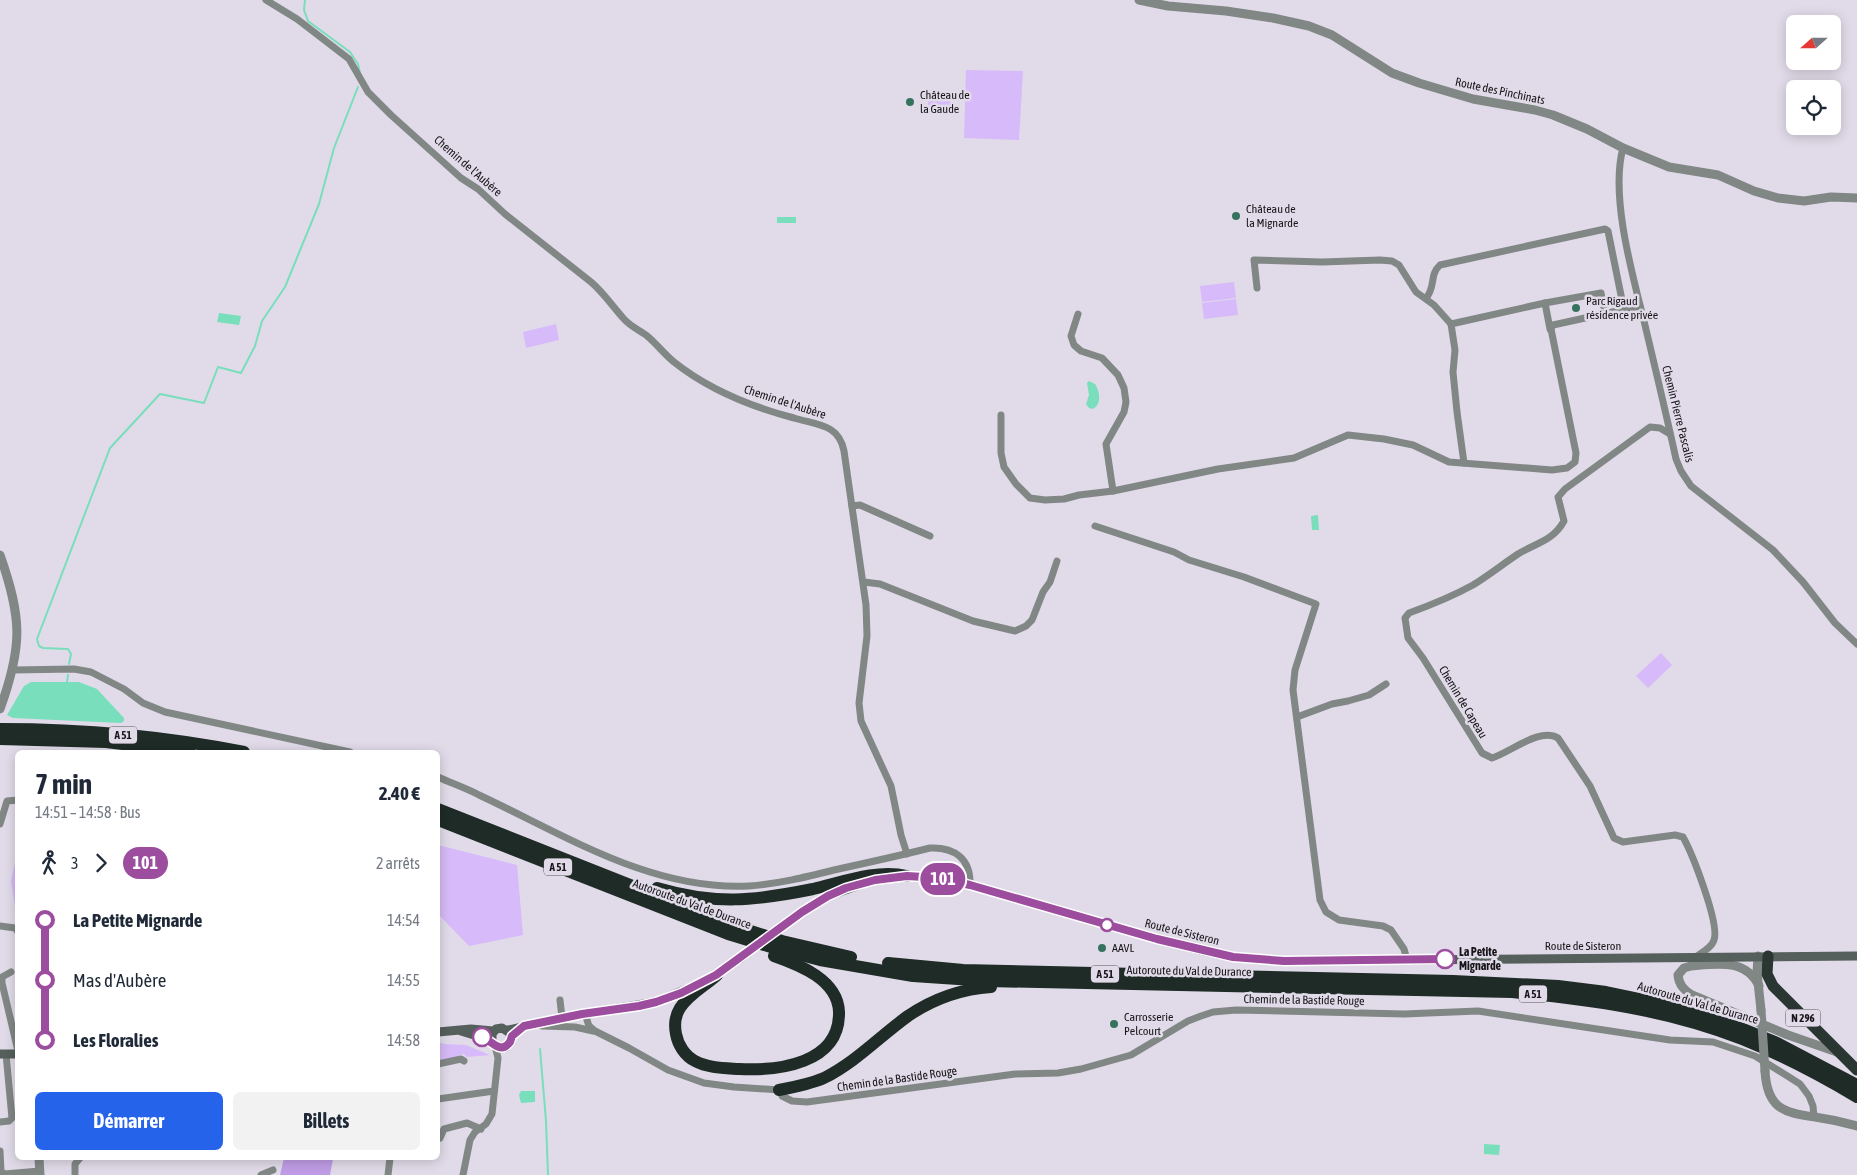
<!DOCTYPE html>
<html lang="fr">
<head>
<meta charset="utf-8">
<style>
  :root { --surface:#fff; --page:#f2f2f3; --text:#1f2937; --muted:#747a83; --accent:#2563eb }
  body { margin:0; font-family:"Asap Condensed",sans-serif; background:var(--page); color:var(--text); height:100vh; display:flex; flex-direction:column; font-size:19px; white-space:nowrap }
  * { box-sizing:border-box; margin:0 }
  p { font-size:16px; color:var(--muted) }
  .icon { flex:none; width:28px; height:28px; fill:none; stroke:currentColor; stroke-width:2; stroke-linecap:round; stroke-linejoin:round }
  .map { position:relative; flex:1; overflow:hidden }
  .drawer { position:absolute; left:15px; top:750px; width:425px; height:410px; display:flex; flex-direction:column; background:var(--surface); border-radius:8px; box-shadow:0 2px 12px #0003 }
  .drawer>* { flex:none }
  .badge { padding:0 10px; border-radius:16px; font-size:18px; line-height:32px }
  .needle { width:32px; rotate:249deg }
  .buttons { position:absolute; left:1786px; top:15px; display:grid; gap:10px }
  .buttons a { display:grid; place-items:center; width:55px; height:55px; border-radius:8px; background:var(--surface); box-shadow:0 2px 12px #0003; font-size:25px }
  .map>.badge { position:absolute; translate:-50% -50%; box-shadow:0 0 0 2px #fff }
  .legs { display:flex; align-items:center; gap:8px; height:55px; padding:0 20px; font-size:16px }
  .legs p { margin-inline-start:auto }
  .headline { display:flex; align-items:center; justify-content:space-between; height:85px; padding:0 20px }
  h1 { font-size:28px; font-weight:700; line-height:38px }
  .action { display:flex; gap:10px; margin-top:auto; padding:10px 20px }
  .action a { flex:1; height:58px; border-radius:8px; background:var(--accent); color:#fff; font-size:20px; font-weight:700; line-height:58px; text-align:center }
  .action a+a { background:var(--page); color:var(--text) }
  ul { padding:0 20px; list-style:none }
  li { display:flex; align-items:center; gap:18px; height:60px; font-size:19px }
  li i { display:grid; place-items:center; width:8px; height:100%; margin:0 6px; background:currentColor }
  li i::after { content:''; width:12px; height:12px; margin:-6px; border:4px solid; border-radius:50%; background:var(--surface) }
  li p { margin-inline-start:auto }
  li:first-child i { background:linear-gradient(#0000 50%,currentColor 0) }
  li:last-child i { background:linear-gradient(currentColor 50%,#0000 0) }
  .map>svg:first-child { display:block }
  .green { fill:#d7baf9 }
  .forest { fill:#bf9ce5 }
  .water { fill:#78debb }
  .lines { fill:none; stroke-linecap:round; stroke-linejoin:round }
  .stream { stroke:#78debb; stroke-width:2 }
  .minor { stroke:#818785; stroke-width:7 }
  .tertiary { stroke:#818785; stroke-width:9 }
  .secondary { stroke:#555f5b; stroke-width:9 }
  .trunk { stroke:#2a3632; stroke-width:11 }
  .motorway { stroke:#1e2b26; stroke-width:12 }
  .tertiary-bridge { stroke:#818785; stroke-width:9 }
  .secondary-bridge { stroke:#555f5b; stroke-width:9 }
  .line-1-casing { stroke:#fff; stroke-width:11 }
  .line-1 { stroke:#9c4d9e; stroke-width:8 }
  .poi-dot { fill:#36735f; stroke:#e1dbe9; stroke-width:2 }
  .stop-1-dot { fill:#fff; stroke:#9c4d9e; stroke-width:2.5 }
  .labels { text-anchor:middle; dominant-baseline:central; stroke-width:5; stroke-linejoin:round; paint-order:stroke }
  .shield { fill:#e1dbe9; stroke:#545057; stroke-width:1 }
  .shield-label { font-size:11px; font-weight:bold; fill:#171519 }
  .street-label { font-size:12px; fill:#171519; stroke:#e1dbe9 }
  .poi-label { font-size:12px; fill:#171519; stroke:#e1dbe9; text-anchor:start }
  .stop-label { font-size:12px; font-weight:bold; fill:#171519; stroke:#e1dbe9; text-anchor:start }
</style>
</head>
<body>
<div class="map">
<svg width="1857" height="1175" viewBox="0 0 1857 1175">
  <rect width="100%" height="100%" fill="#e1dbe9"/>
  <!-- green -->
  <g class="green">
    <path d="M966,70l57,1 -4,69 -55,-2z"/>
    <path d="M928,91l23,1v22l-23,-1z"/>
    <path d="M1234,282l2,16 -34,4 -2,-16z"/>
    <path d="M1236,299l2,16 -34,4 -2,-16z"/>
    <path d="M556,324l3,16 -33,8 -3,-16z"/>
    <path d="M1661,653l11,12 -24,23 -12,-12z"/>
    <path d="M438,845l79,20 6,70 -54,11 -31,-32z"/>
    <path d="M17,852l1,68h-1l-6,-39z"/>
    <path d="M438,1042l6,2 22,1 24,10 -23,2 -3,-3 -26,8z"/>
  </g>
  <!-- forest -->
  <path class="forest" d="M284,1158l49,1 -3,16h-50z"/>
  <!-- water -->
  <g class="water">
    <rect x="777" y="217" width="19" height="6"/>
    <path d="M219,313l22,3 -2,9 -22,-3z"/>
    <path d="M1089,381l6,3c5,8 7,20 -2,25l-4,-1 -3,-4 3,-9 -2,-12z"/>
    <path d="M1318,515l1,15h-7l-1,-14z"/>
    <path d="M31,682h48l18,7 27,29v3l-3,2 -108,-5 -6,-3 17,-29z"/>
    <path d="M521,1091h14v11l-14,1 -2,-8z"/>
    <path d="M1484,1144l16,1 -1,10 -15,-1z"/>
  </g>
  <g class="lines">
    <!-- stream -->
    <g class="stream">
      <path d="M305,0l-1,10 4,11 42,31 8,12 2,9"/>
      <path d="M69,664l2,-10 -3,-5 -25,-1 -4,-2 -2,-7 73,-191 50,-54 44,9 14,-36 23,6 14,-27 7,-25 23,-34 34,-83 15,-56 24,-61"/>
      <path d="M67,682l1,-7"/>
      <path d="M540,1049l6,72 2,54"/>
    </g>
    <!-- minor -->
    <g class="minor">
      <path d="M266,0l31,19 52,40 19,33 23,23 70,63 17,11 27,25 86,68c13,11 22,25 33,37 6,7 15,11 22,16 10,8 18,19 28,27 34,27 78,45 120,56 23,7 45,6 50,33l22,154 1,31 -8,67 2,18 30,65 10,49 6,19"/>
      <path d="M1623,148c-13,47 9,125 21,173 11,46 22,92 32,138l5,12 10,15 82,64 30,32 32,41 22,21"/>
      <path d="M1257,288l-3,-28 68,2 58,-2 12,1 7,4 17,27 18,13 17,19"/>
      <path d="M1426,298c10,-11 3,-23 14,-33l165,-36 3,2 16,79"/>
      <path d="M1545,303l5,26"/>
      <path d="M1078,314l-7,22 3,9 7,6 21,7 16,17 6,13 2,14 -2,10 -18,32 7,47"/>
      <path d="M1001,415v38l3,14 12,17 14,14 15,2 19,-1 15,-4 34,-4 105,-22 76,-11 54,-23 36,4 29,6 36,17 103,8 15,-2 8,-6 1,-9 -25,-124 2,-4 87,-19"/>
      <path d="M1670,434l-10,-6 -10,-1 -85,62 -7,8 6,24c-11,20 -28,22 -46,33 -15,10 -29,21 -45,31 -20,11 -42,20 -64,28l-4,5 3,20 15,20 59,95 10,5c19,-6 48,-31 66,-20l32,48 24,52 9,4 52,-7 8,2c9,16 37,87 31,103 -2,7 -11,12 -17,16"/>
      <path d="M1464,463l-7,-51 -4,-40 2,-22 -4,-26 94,-21 56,-10 4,20"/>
      <path d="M852,506l8,-1 70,31"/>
      <path d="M1095,526l79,26 15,8 55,17 72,27 -21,66 -2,20 27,210 6,12 13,8 44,6 8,4 13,19 3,11"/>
      <path d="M864,582l16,2 93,37 42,10 11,-5 6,-6 11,-28 7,-10 7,-21"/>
      <path d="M13,670l61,-1 17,3 33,17 19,14 22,9 185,40"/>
      <path d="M1297,717l35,-13 16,-3 21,-6 17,-11"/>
      <path d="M438,777c13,6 28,11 41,18 86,40 172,96 270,91 29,-2 57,-9 85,-16 32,-7 64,-14 96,-22 25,-1 41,11 40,37"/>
      <path d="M0,824l7,-23 11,-1"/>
      <path d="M0,926l15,2 3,4"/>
      <path d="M11,972l-9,5v6l16,68"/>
      <path d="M560,1000l2,18"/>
      <path d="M585,1014l4,12 6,5 34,17 39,22 36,13 30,4 45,3 3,6 10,5 15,1 208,-28 43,-1 23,-4 50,-14 57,-34 13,-5 12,-4 23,-2 168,4 74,-3 192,29 43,2 42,14 34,21 11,7 9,12 4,10 1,11"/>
      <path d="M542,1026l33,1 18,4"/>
      <path d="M438,1064l23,-5 3,2"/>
      <path d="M438,1099l56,-8"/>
      <path d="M0,1122l9,-1 3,-3 -6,-64"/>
      <path d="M440,1138l4,-9 23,-6 14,6"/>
      <path d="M0,1151l1,20 3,3 36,-3"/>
      <path d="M75,1175v-11l5,-6"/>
      <path d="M261,1175l12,-5"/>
      <path d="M388,1175l2,-17"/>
      <path d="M463,1175l7,-35 5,-8 11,-8 6,-10 6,-56 -3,-12"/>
    </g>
    <!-- tertiary -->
    <g class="tertiary">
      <path d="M1139,0l29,6 58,5 47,7 36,8 23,9 60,38 27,10 54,16 62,11 18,5 34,14 36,19 46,19 49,8 36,16 24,7 26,3 27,-4 26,1"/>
      <path d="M0,555c22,63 23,91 0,154"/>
      <path d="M1758,956l-1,17 4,37"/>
      <path d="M1759,986c-13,-28 -43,-22 -68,-20l-7,2 -6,7c1,10 6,15 14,20l96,40 49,17"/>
      <path d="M1765,1071c2,36 17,42 50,46 14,2 28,5 42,9"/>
      <path d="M39,1158l1,17"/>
    </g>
    <!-- secondary -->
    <g class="secondary">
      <path d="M901,876l39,2 30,7 187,54 43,11 33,7 51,4 573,-5"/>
      <path d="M789,921l39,-25 43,-15"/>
      <path d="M713,977l28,-19"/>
      <path d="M508,1030l74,-16 74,-12 43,-18"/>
      <path d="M461,1031l26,8 13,9 6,-1 5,-5 -1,-9 -8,-5 -6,1 -4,5v8"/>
      <path d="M438,1032l33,-3 22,2"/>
      <path d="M0,1054h18"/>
    </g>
    <!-- trunk -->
    <path class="trunk" d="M1768,956l-1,18 6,12 84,84"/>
    <!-- motorway -->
    <g class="motorway">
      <path d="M0,729c82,0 164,7 244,23"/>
      <path d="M0,739l106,3 84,10"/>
      <path d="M438,809l291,115 53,17 69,16"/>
      <path d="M438,820l290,114 46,14 46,12 93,16 75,5 524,11c78,7 156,18 230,47 40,16 78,36 115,58"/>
      <path d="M657,888c58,17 97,13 156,1 30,-7 63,-20 94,-13"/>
      <path d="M888,963l75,7 490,11 105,5 48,6 48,10 89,27 32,13 82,43"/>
      <path d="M717,975c-12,11 -28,19 -37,33 -5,8 -6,16 -4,26 2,11 9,22 19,27 13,7 29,7 44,8 39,2 101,-5 100,-57 -1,-32 -39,-47 -65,-56"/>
      <path d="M779,1090c16,-3 31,-6 45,-12 32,-16 56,-42 84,-62 25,-17 54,-27 83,-29"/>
    </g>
    <!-- tertiary-bridge -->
    <path class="tertiary-bridge" d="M1761,1010l4,61"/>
    <!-- secondary-bridge -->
    <path class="secondary-bridge" d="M741,958l48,-37"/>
  </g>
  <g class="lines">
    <!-- line-1 casing -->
    <g class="line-1-casing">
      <path id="line-1" d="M482,1037c11,4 18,18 28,5l2,-6 12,-10 58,-12 57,-8 17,-4 25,-9 35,-18 86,-63 26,-16 18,-8 29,-8 32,-4 33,2 30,7 187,54 76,18 51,4 161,-2"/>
    </g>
    <!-- line-1 -->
    <use href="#line-1" class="line-1"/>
  </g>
  <!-- markers -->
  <g class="poi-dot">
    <circle cx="910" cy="102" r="5"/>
    <circle cx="1236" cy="216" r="5"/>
    <circle cx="1576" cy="308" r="5"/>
    <circle cx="1102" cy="948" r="5"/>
    <circle cx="1114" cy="1024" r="5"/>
  </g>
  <g class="stop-1-dot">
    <circle cx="1107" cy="925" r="6"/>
    <circle cx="1445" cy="959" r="9"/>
    <circle cx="482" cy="1037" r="9"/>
  </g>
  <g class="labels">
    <!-- shield labels -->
    <g class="shield">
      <rect x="109" y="726.5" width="28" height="17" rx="4"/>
      <rect x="544" y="858.5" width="28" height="17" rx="4"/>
      <rect x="1091" y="965.5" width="28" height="17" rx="4"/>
      <rect x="1519" y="985.5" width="28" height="17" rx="4"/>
      <rect x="1785.5" y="1009.5" width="35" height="17" rx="4"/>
    </g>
    <g class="shield-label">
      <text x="123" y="735">A 51</text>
      <text x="558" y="867">A 51</text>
      <text x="1105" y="974">A 51</text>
      <text x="1533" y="994">A 51</text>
      <text x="1803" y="1018">N 296</text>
    </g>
    <!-- street labels -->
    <g class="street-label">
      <text transform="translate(1500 91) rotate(12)">Route des Pinchinats</text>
      <text transform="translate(468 166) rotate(41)">Chemin de l'Aubère</text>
      <text transform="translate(785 402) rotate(18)">Chemin de l'Aubère</text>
      <text transform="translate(1678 414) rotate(76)">Chemin Pierre Pascalis</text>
      <text transform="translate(1463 702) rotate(59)">Chemin de Capeau</text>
      <text transform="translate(692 904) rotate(20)">Autoroute du Val de Durance</text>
      <text transform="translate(1182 932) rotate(14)">Route de Sisteron</text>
      <text x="1583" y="946">Route de Sisteron</text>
      <text transform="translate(1189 971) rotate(1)">Autoroute du Val de Durance</text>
      <text transform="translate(1304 1000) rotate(1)">Chemin de la Bastide Rouge</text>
      <text transform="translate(1698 1003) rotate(16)">Autoroute du Val de Durance</text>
      <text transform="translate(897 1079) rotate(-8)">Chemin de la Bastide Rouge</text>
    </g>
    <!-- poi labels -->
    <g class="poi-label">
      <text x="920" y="95">Château de<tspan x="920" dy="14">la Gaude</tspan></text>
      <text x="1246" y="209">Château de<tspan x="1246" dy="14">la Mignarde</tspan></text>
      <text x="1586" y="301">Parc Rigaud<tspan x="1586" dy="14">résidence privée</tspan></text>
      <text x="1112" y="948">AAVL</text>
      <text x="1124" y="1017">Carrosserie<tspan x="1124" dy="14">Pelcourt</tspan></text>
    </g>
    <!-- stop labels -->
    <g class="stop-label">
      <text x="1459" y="952">La Petite<tspan x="1459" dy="14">Mignarde</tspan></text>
    </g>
  </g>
</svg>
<div class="buttons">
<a><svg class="needle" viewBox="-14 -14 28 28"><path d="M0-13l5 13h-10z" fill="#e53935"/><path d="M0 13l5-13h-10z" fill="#747a83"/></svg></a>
<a><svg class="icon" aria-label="locate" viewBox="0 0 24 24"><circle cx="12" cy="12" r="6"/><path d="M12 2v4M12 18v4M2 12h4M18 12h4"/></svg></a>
</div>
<b class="badge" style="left:943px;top:879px;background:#9c4d9e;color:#fff">101</b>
<section class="drawer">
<div class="headline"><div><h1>7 min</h1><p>14:51 – 14:58 · Bus</p></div><b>2.40 €</b></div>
<div class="legs"><svg class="icon" aria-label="walk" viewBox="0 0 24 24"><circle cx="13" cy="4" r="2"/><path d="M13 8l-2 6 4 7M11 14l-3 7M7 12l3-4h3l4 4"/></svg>3<svg class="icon" aria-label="forward" viewBox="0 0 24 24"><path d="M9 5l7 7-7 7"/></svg><b class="badge" style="background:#9c4d9e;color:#fff">101</b><p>2 arrêts</p></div>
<ul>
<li><i style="color:#9c4d9e"></i><b>La Petite Mignarde</b><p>14:54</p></li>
<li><i style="color:#9c4d9e"></i><span>Mas d'Aubère</span><p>14:55</p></li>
<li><i style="color:#9c4d9e"></i><b>Les Floralies</b><p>14:58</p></li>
</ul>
<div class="action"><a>Démarrer</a><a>Billets</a></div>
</section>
</div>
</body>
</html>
